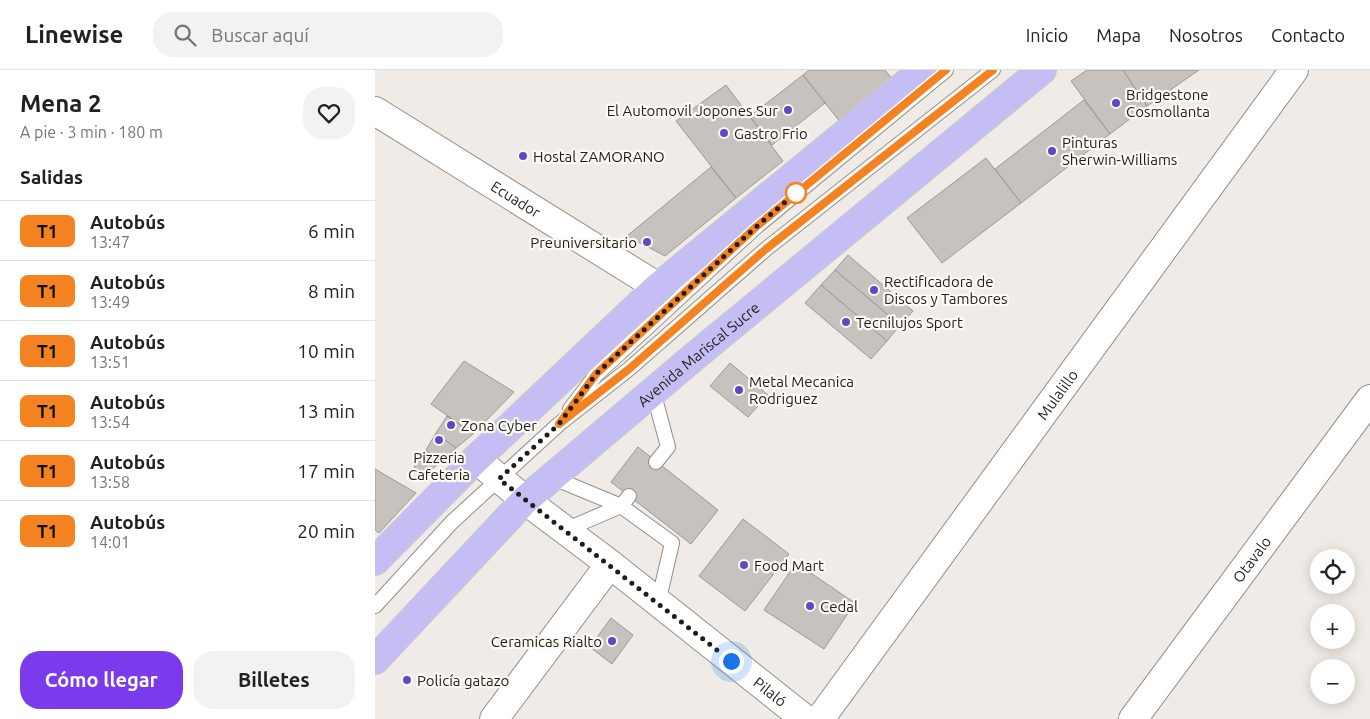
<!DOCTYPE html>
<html lang="es">
<head>
<meta charset="utf-8">
<style>
  :root { --surface:#fff; --page:#f2f2f2; --text:#202124; --muted:#757577; --line:#e0e0e0; --accent:#7c3aed }
  body { margin:0; font-family:Ubuntu,sans-serif; background:var(--page); color:var(--text); height:100vh; display:flex; flex-direction:column; font-size:19px; white-space:nowrap }
  * { box-sizing:border-box; margin:0 }
  p { font-size:16px; color:var(--muted) }
  .icon { flex:none; width:28px; height:28px; fill:none; stroke:currentColor; stroke-width:2; stroke-linecap:round; stroke-linejoin:round }
  .map { position:relative; flex:1; overflow:hidden }
  .drawer { display:flex; flex-direction:column; background:var(--surface); width:375px }
  .drawer>* { flex:none }
  .badge { padding:0 10px; border-radius:8px; font-size:18px; line-height:32px }
  .buttons { position:absolute; left:935px; top:479px; display:grid; gap:10px }
  .buttons a { display:grid; place-items:center; width:45px; height:45px; border-radius:50%; background:var(--surface); box-shadow:0 2px 12px #0003; font-size:25px }
  .you { position:absolute; width:25px; height:25px; margin:-12px; border:4px solid #fff; border-radius:50%; background:#1a73e8; box-shadow:0 0 0 8px #1a73e833 }
  .map>.badge { position:absolute; translate:-50% -50%; box-shadow:0 0 0 2px #fff }
  h2 { padding:0 20px; font-size:19px; line-height:45px }
  .round { display:grid; place-items:center; flex:none; width:52px; height:52px; border-radius:20px; background:var(--page) }
  .head { display:flex; align-items:center; justify-content:space-between; height:85px; padding:0 20px }
  h1 { font-size:24px; font-weight:700; line-height:38px }
  .primary-button { display:flex; gap:10px; margin-top:auto; padding:10px 20px }
  .primary-button a { flex:1; height:58px; border-radius:20px; background:var(--accent); color:#fff; font-size:20px; font-weight:700; line-height:58px; text-align:center }
  .primary-button a+a { background:var(--page); color:var(--text) }
  ul { padding:0; list-style:none }
  li { display:flex; align-items:center; gap:15px; height:60px; padding:0 20px; border-top:1px solid var(--line) }
  li div { flex:1 }
  li b { display:block; font-size:19px }
  li em { font-style:normal }
  li .badge { min-width:55px; font-weight:700; text-align:center }
  header { display:flex; align-items:center; gap:30px; box-sizing:border-box; height:70px; padding:0 25px; background:var(--surface); border-bottom:1px solid var(--line) }
  header strong { font-size:24px }
  nav { display:flex; gap:28px; margin-inline-start:auto; font-size:18px }
  .search { width:350px; height:45px; background:var(--page); display:flex; align-items:center; gap:12px; box-sizing:border-box; padding:0 18px; border-radius:20px; color:var(--muted); font-size:19px }
  main { display:flex; flex:1; min-height:0 }
  .map>svg:first-child { display:block }
  .building { fill:#c7c2bd; stroke:#9c9893 }
  .lines { fill:none; stroke-linecap:round; stroke-linejoin:round }
  .service-casing { stroke:#938f8a; stroke-width:16 }
  .minor-casing { stroke:#938f8a; stroke-width:30 }
  .tertiary-casing { stroke:#938f8a; stroke-width:30 }
  .primary-casing { stroke:#c9c9c8; stroke-width:30 }
  .service { stroke:#fff; stroke-width:14 }
  .minor { stroke:#fff; stroke-width:28 }
  .tertiary { stroke:#fff; stroke-width:28 }
  .primary { stroke:#c5bef4; stroke-width:28 }
  .line-casing { stroke:#fff; stroke-width:11 }
  .line { stroke:#f58220; stroke-width:8 }
  .walk { stroke:#1e1d1b; stroke-width:5; stroke-dasharray:0 9 }
  .poi-dot { fill:#6347c0; stroke:#fdf9f3; stroke-width:2 }
  .stop-dot { fill:#fff; stroke:#f58220; stroke-width:2.5 }
  .labels { text-anchor:middle; dominant-baseline:central; stroke-width:4.5; stroke-linejoin:round; paint-order:stroke }
  .poi-label { font-size:15px; fill:#1e1d1b; stroke:#fdf9f3; text-anchor:start }
  .street-label { font-size:15px; fill:#1e1d1b; stroke:#fdf9f3 }
</style>
</head>
<body>
<header>
<strong>Linewise</strong>
<div class="search"><svg class="icon" aria-label="search" viewBox="0 0 24 24"><circle cx="10" cy="10" r="6"/><path d="M15 15l6 6"/></svg>Buscar aquí</div>
<nav><a>Inicio</a><a>Mapa</a><a>Nosotros</a><a>Contacto</a></nav>
</header>
<main>
<section class="drawer">
<div class="head"><div><h1>Mena 2</h1><p>A pie · 3 min · 180 m</p></div><a class="round"><svg class="icon" aria-label="heart" viewBox="0 0 24 24"><path d="M12 20l-8-8c-3-5 5-10 8-4 3-6 11-1 8 4z"/></svg></a></div>
<h2>Salidas</h2>
<ul>
<li><span class="badge" style="background:#f58220;color:#111">T1</span><div><b>Autobús</b><p>13:47</p></div><em>6 min</em></li>
<li><span class="badge" style="background:#f58220;color:#111">T1</span><div><b>Autobús</b><p>13:49</p></div><em>8 min</em></li>
<li><span class="badge" style="background:#f58220;color:#111">T1</span><div><b>Autobús</b><p>13:51</p></div><em>10 min</em></li>
<li><span class="badge" style="background:#f58220;color:#111">T1</span><div><b>Autobús</b><p>13:54</p></div><em>13 min</em></li>
<li><span class="badge" style="background:#f58220;color:#111">T1</span><div><b>Autobús</b><p>13:58</p></div><em>17 min</em></li>
<li><span class="badge" style="background:#f58220;color:#111">T1</span><div><b>Autobús</b><p>14:01</p></div><em>20 min</em></li>
</ul>
<div class="primary-button"><a>Cómo llegar</a><a>Billetes</a></div>
</section>
<div class="map">
<svg width="995" height="649" viewBox="0 0 995 649">
  <rect width="100%" height="100%" fill="#f0ebe6"/>
  <!-- building -->
  <g class="building">
    <path d="M434,0h76l8,10 -52,43 -38,-48z"/>
    <path d="M712,0h36l24,36 -37,28 -39,-53z"/>
    <path d="M748,0h76l-52,36z"/>
    <path d="M428,5l22,28 -53,42 -22,-29z"/>
    <path d="M351,15l57,76 -47,37 -60,-77z"/>
    <path d="M709,30l26,34 -89,69 -26,-34z"/>
    <path d="M611,88l35,45 -79,60 -35,-45z"/>
    <path d="M336,97l25,31 -71,58 -38,-20z"/>
    <path d="M473,185l65,56 -13,14 -65,-55z"/>
    <path d="M460,200l65,55 -13,16 -66,-56z"/>
    <path d="M446,215l66,56 -16,18 -66,-56z"/>
    <path d="M89,291l50,31 -41,42 -42,-30z"/>
    <path d="M355,293l38,32 -20,22 -38,-31z"/>
    <path d="M72,346l26,18 -17,14 -20,-15z"/>
    <path d="M61,363l20,15 -15,13 -15,-11z"/>
    <path d="M263,377l80,63 -27,34 -80,-62z"/>
    <path d="M51,380l15,11 -15,14 -12,-8z"/>
    <path d="M0,399l41,24 -37,40 -4,-3z"/>
    <path d="M368,449l46,35 -44,57 -46,-35z"/>
    <path d="M421,493l59,40 -31,46 -60,-39z"/>
    <path d="M236,548l22,17 -21,29 -22,-17z"/>
  </g>
  <g class="lines">
    <!-- service casing -->
    <g class="service-casing">
      <g id="service">
        <path d="M278,321l15,56 -12,15"/>
        <path d="M195,339l26,-34 160,-148 190,-157"/>
        <path d="M176,407l70,29 8,-10"/>
        <path d="M190,460l56,-24 51,37 -14,60"/>
        <path d="M0,536l77,-84 107,-98 70,-55 137,-120 227,-179"/>
      </g>
    </g>
    <!-- minor casing -->
    <g class="minor-casing">
      <g id="minor">
        <path id="s1" d="M0,41l283,176"/>
        <path d="M119,649l116,-155"/>
        <path id="s2" d="M445,649l474,-649"/>
        <path id="s3" d="M758,649l237,-320"/>
      </g>
    </g>
    <!-- tertiary casing -->
    <g class="tertiary-casing">
      <g id="tertiary">
        <path id="s4" d="M101,389l49,41 85,64 195,155"/>
      </g>
    </g>
    <!-- primary casing -->
    <g class="primary-casing">
      <g id="primary">
        <path d="M0,491l101,-102 182,-172 265,-217"/>
        <path id="s5" d="M0,590l150,-160 170,-144 347,-286"/>
      </g>
    </g>
    <!-- service -->
    <use href="#service" class="service"/>
    <!-- minor -->
    <use href="#minor" class="minor"/>
    <!-- tertiary -->
    <use href="#tertiary" class="tertiary"/>
    <!-- primary -->
    <use href="#primary" class="primary"/>
  </g>
  <g class="lines">
    <!-- line casing -->
    <g class="line-casing">
      <path id="line" d="M571,0l-190,157 -160,147 -37,50 70,-55 137,-120 227,-179"/>
    </g>
    <!-- line -->
    <use href="#line" class="line"/>
    <!-- walk -->
    <path class="walk" d="M356,591l-232,-182 60,-55 37,-50 160,-147 40,-34"/>
  </g>
  <!-- markers -->
  <g class="poi-dot">
    <circle cx="741" cy="33" r="5"/>
    <circle cx="413" cy="40" r="5"/>
    <circle cx="349" cy="63" r="5"/>
    <circle cx="677" cy="81" r="5"/>
    <circle cx="148" cy="86" r="5"/>
    <circle cx="272" cy="172" r="5"/>
    <circle cx="499" cy="220" r="5"/>
    <circle cx="471" cy="252" r="5"/>
    <circle cx="364" cy="320" r="5"/>
    <circle cx="76" cy="355" r="5"/>
    <circle cx="64" cy="370" r="5"/>
    <circle cx="369" cy="495" r="5"/>
    <circle cx="435" cy="536" r="5"/>
    <circle cx="237" cy="571" r="5"/>
    <circle cx="32" cy="610" r="5"/>
  </g>
  <circle class="stop-dot" cx="421" cy="123" r="10"/>
  <g class="labels">
    <!-- poi labels -->
    <g class="poi-label">
      <text x="751" y="24">Bridgestone<tspan x="751" dy="17">Cosmollanta</tspan></text>
      <text x="403" y="40" text-anchor="end">El Automovil Jopones Sur</text>
      <text x="359" y="63">Gastro Frio</text>
      <text x="687" y="72">Pinturas<tspan x="687" dy="17">Sherwin-Williams</tspan></text>
      <text x="158" y="86">Hostal ZAMORANO</text>
      <text x="262" y="172" text-anchor="end">Preuniversitario</text>
      <text x="509" y="211">Rectificadora de<tspan x="509" dy="17">Discos y Tambores</tspan></text>
      <text x="481" y="252">Tecnilujos Sport</text>
      <text x="374" y="311">Metal Mecanica<tspan x="374" dy="17">Rodriguez</tspan></text>
      <text x="86" y="355">Zona Cyber</text>
      <text x="64" y="387" text-anchor="middle">Pizzeria<tspan x="64" dy="17">Cafeteria</tspan></text>
      <text x="379" y="495">Food Mart</text>
      <text x="445" y="536">Cedal</text>
      <text x="227" y="571" text-anchor="end">Ceramicas Rialto</text>
      <text x="42" y="610">Policía gatazo</text>
    </g>
    <!-- street labels -->
    <g class="street-label">
      <text stroke="none"><textPath href="#s1" startOffset="166">Ecuador</textPath></text>
      <text stroke="none"><textPath href="#s5" startOffset="446">Avenida Mariscal Sucre</textPath></text>
      <text stroke="none"><textPath href="#s2" startOffset="402">Mulalillo</textPath></text>
      <text stroke="none"><textPath href="#s3" startOffset="199">Otavalo</textPath></text>
      <text stroke="none"><textPath href="#s4" startOffset="375">Pilaló</textPath></text>
    </g>
  </g>
</svg>
<div class="buttons">
<a><svg class="icon" aria-label="locate" viewBox="0 0 24 24"><circle cx="12" cy="12" r="6"/><path d="M12 2v4M12 18v4M2 12h4M18 12h4"/></svg></a>
<a>+</a>
<a>−</a>
</div>
<div class="you" style="left:356px;top:591px"></div>
</div>
</main>
</body>
</html>
